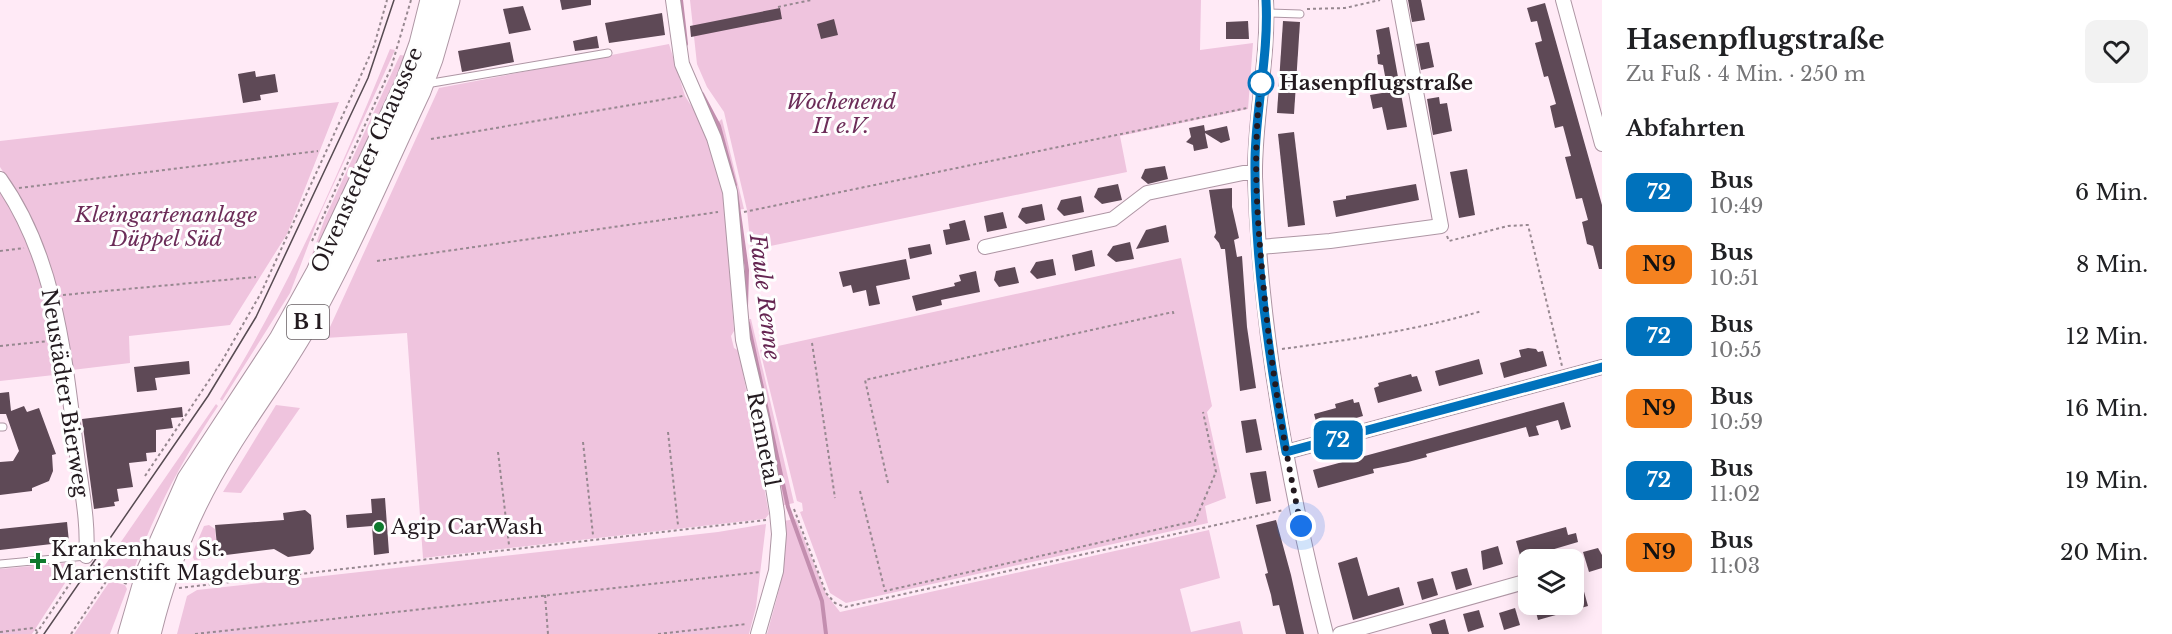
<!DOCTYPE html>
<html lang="de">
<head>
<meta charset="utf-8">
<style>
  :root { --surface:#fff; --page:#f2f2f2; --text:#202124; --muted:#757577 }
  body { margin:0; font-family:"Libre Baskerville",serif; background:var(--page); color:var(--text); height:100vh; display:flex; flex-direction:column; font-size:22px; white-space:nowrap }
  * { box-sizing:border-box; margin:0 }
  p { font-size:20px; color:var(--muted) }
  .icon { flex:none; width:33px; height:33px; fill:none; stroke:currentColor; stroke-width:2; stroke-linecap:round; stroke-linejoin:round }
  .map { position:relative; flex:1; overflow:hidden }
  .sheet { display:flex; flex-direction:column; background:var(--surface); width:570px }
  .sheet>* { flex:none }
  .badge { padding:0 12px; border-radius:9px; font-size:21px; line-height:39px }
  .buttons { position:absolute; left:1518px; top:549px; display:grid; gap:12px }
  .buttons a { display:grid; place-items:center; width:66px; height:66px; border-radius:12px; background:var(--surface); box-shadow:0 3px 15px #0003; font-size:30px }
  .you { position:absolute; width:30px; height:30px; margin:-15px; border:4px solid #fff; border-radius:50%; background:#1a73e8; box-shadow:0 0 0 9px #1a73e833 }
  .map>.badge { position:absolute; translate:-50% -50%; box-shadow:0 0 0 3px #fff }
  h2 { padding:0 24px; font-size:22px; line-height:54px }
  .round { display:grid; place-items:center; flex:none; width:63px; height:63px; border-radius:12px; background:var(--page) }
  .summary { display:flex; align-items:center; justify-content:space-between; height:102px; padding:0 24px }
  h1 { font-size:28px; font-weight:800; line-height:45px }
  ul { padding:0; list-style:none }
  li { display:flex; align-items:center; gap:18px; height:72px; padding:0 24px }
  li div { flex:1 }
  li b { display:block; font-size:22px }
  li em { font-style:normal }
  li .badge { min-width:66px; font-weight:700; text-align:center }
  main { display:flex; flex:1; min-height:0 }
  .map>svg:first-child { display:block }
  .green { fill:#efc4de }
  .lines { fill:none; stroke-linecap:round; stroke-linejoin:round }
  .stream { stroke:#c38eaf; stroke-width:4 }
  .building { fill:#5e4956 }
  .lane-casing { stroke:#ae96a4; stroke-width:9 }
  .street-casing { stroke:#ae96a4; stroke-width:16 }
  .primary-casing { stroke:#ae96a4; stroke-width:23 }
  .path { stroke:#978890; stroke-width:2; stroke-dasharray:3 3; stroke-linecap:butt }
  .lane { stroke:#fff; stroke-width:7 }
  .street { stroke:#fff; stroke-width:14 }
  .primary { stroke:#fff; stroke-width:21 }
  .tram { stroke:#574b52; stroke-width:1.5 }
  .line-casing { stroke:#fff; stroke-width:14 }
  .line { stroke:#0072bc; stroke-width:9 }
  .walk { stroke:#231a1f; stroke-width:6; stroke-dasharray:0 10.8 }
  .stop-dot { fill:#fff; stroke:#0072bc; stroke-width:3 }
  .poi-dot { fill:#0e792d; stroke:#fefefe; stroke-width:2 }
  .labels { text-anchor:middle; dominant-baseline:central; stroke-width:6; stroke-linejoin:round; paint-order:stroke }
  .shield { fill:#fefefe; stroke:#655e62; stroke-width:1.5 }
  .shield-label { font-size:20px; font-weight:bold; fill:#231a1f }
  .stop-label { font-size:21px; font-weight:bold; fill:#231a1f; stroke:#fefefe; text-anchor:start }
  .park-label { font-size:21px; font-style:italic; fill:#6c2c58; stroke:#fefefe }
  .street-label { font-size:21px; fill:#231a1f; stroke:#fefefe }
  .poi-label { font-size:21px; fill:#231a1f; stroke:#fefefe; text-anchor:start }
  .water-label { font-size:22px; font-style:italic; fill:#652652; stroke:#fefefe }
</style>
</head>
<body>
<main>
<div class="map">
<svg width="1602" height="634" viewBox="0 0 1602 634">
  <rect width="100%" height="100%" fill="#ffeaf6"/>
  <!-- green -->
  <g class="green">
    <path d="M690,0h511l-1,50 53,-7 -5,66 -128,27 7,36 -376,78 -4,-40 -23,-98 -17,-25 -10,-23z"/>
    <path d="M669,44l16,52 14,22 20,54 6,39 9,120 -3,5 3,12 5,3 30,163 -4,5 -342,39 -16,-225 -82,5 114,-250z"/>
    <path d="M390,49l5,1 -75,164 -30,79 -68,108 -2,-2c69,-110 121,-230 170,-350z"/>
    <path d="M400,55l7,1 -13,40 -94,192 25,-70z"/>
    <path d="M339,102l-52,132 -57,91 -101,11 1,27 -58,7 -21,-99 -36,-81 -15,-23v-26z"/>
    <path d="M722,119l22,90 -9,1 -21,-84z"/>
    <path d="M0,191l27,46 24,79 12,58 -63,7z"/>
    <path d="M1181,258l31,148 -5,6 19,86 -21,8 3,17 -362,80 -16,-10 -30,-81 3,-1 -1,-8 -5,-2 -37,-151z"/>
    <path d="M744,319h7l43,184 -14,3z"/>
    <path d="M216,404l2,2c-37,55 -66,111 -88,174l-27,-12z"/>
    <path d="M276,405l24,3 -59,85 -18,-1z"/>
    <path d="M796,519l30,75 14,18 369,-82 11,48 -40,11 11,43 49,-11 3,13h-476c10,-37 23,-74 16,-113z"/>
    <path d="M766,524l-10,83 -7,27h-572l10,-38 10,-6 521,-58z"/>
    <path d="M209,525l6,4 2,21 -8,9 -15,1 -2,-6 12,-28z"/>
    <path d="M76,562v4l-44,68h-32v-65z"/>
    <path d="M110,581l15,4 2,4 -17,45h-36z"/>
  </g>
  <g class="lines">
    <!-- stream -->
    <g class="stream">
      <path d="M681,0l5,44"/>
      <path d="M702,94l17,32 16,59"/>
      <path d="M736,192l11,78 -1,37"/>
      <path d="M748,323l40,184 34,94 4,33"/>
    </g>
  </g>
  <!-- building -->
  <g class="building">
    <path d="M560,0h31v5l-29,5z"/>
    <path d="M1408,0h13l4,20 -13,2z"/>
    <path d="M1545,3l57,202v64h-3l-6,-23 -6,-2 -5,-22 6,-2 -6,-22 -6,1 -2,-8 -9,-34 6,-1 -8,-30 -8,2 -5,-22 6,-2 -8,-28 -4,1 -9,-34 7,-2 -5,-20 -6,1 -4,-14z"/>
    <path d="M523,6l8,24 -22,4 -6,-25z"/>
    <path d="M780,8l2,11 -91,18 -1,-11z"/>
    <path d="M662,13l3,22 -56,8 -4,-20z"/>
    <path d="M834,19l4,16 -17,4 -4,-15z"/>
    <path d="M1248,21l1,18h-23v-17z"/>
    <path d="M1283,21l17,1 -6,92 -17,-1z"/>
    <path d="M1389,27l18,100 -20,3 -5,-23 -9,2 -3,-14 18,-3 -5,-27 -5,-1 -1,-9 3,-1 -4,-24z"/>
    <path d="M597,36l2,12 -24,3 -2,-10z"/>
    <path d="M510,42l4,20 -52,10 -4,-21z"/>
    <path d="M1429,42l5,25 -13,3 -5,-26z"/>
    <path d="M255,71l1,6 19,-3 3,18 -18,3 1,5 -18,3 -5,-29z"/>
    <path d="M1439,97l1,7 7,-1 5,28 -19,4 -6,-36z"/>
    <path d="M1204,125l1,6 22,-5 3,14 -9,3 -16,-10 3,15 -14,3 -1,-6 -7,-3 5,-5 -2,-9z"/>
    <path d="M1294,132l11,93 -17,2 -10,-93z"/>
    <path d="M1165,166l3,13 -20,5 -7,-6 4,-9z"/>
    <path d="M1467,169l8,46 -16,3 -9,-46z"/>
    <path d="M1118,184l4,16 -20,4 -8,-7 4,-9z"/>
    <path d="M1416,184l3,16 -83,17 -3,-16 13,-2v-3z"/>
    <path d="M1232,188v19l7,31 -5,2 3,17 5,-1 5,71 9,61 -16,3 -15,-142h-4l-2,-6 -5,-6 2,-4 -7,-43z"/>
    <path d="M1081,196l3,16 -20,4 -7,-7 4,-9z"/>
    <path d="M1042,204l3,16 -19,4 -8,-7 4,-9z"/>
    <path d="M1003,212l4,16 -20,4 -3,-16z"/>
    <path d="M965,220l5,20 -24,5 -3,-15 7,-1 -1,-5z"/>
    <path d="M1166,225l3,17 -33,7 10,-19z"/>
    <path d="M1130,242l4,17 -18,3 -9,-7 6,-9z"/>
    <path d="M930,244l2,10 -22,5 -2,-11z"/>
    <path d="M1092,250l3,16 -20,5 -3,-16z"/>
    <path d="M906,259l4,20 -34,7 4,18 -11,2 -3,-16 -13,3 -2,-8 -8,2 -4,-15z"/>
    <path d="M1053,259l3,16 -19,4 -7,-7 6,-10z"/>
    <path d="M1015,267l4,16 -20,4 -5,-7 2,-9z"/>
    <path d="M976,271l4,21 -39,8 1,5 -26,6 -4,-15 43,-10 -1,-3 7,-2 -2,-6z"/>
    <path d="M1528,348l8,1 2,3 5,-1 4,15 -43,12 -4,-15 21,-6 -2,-7z"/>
    <path d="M1479,359l4,15 -44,12 -4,-15z"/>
    <path d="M189,361l1,13 -35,4 2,12 -20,2 -3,-25z"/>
    <path d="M1411,374l1,3 5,-1 5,15 -44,12 -4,-15 5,-2 -1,-3z"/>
    <path d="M9,392l2,19 13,-5 3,6 12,-4 17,46 -4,1 1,16 -4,10 -17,7v3l-32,4v-33l13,-1 6,-10 -13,-37h-6v-21z"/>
    <path d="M1353,399l1,4 5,-1 4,14 -45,13 -4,-15 22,-6 -1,-4z"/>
    <path d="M1564,402l7,25 -10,3 -3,-10 -22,6 3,9 -10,2 -3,-10 -100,27 1,3 -19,5 -35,7 1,4 -56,15 -5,-18z"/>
    <path d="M182,407l1,10 -12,1 2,10 -17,2v22l-10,1 1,8 -18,2 4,24 -16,2 2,12 -5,1 1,4 -21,3 -12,-90z"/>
    <path d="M1256,419l6,31 -16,3 -5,-32z"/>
    <path d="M1266,471l5,30 -15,3 -6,-31z"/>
    <path d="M385,498l4,55 -15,2 -2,-29 -25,2 -1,-13 26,-2 -1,-14z"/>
    <path d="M305,510l6,5 3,34 -4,5 -22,3 -14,-8 -56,7 -3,-31 69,-5 -1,-7z"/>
    <path d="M1276,520l15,55 13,59h-18l-7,-29 -6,1 -2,-11 -6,-21 3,-1 -12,-48z"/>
    <path d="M67,522l2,20 -69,8v-21z"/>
    <path d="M1566,527l2,8 8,-2 2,9 -57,17 -5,-18z"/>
    <path d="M1498,546l5,18 -20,6 -2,-19z"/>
    <path d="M1598,548l4,7v13l-13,4 -6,-20z"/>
    <path d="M1357,557l11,39 31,-9 5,18 -51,15 -15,-57z"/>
    <path d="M1467,568l5,17 -16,5 -5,-18z"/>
    <path d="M1433,578l5,17 -16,5 -5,-18z"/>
    <path d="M1583,588l5,18 -50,14 -4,-16h40v-13z"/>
    <path d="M1515,608l5,17 -16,5 -5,-17z"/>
    <path d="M1479,610l5,17 -16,5 -5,-18z"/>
    <path d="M1445,619l4,15h-17l-3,-10z"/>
  </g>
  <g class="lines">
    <!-- lane casing -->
    <g class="lane-casing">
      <g id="lane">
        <path d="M1266,13l34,1"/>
        <path d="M427,80l5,3 176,-30"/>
        <path d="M0,427h3"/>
        <path d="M0,564l86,-8"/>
      </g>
    </g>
    <!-- street casing -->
    <g class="street-casing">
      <g id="street">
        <path d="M673,0l9,64 32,74 16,54 13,148 19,80 15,92 2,22 -3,37 -18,63"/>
        <path d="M1266,0c3,59 -12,118 -11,177 5,154 33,308 71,457"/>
        <path d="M1563,0l39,144"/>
        <path d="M0,179c57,80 65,182 77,276 4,32 12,68 9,101"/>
        <path d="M985,247l128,-28 34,-26 96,-20h12"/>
        <path d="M1260,247l70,-6 111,-15 -42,-226"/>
        <path d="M1286,452l316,-85"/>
        <path d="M1340,634l188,-53"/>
      </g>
    </g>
    <!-- primary casing -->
    <g class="primary-casing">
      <g id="primary">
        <path d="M129,634l18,-62 41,-93 92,-140 37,-67 89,-189 14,-39 11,-44"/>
        <path d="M150,634c16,-66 42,-130 79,-188 28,-45 60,-87 85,-134 39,-71 71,-147 106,-221l12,-32 17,-59"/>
      </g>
    </g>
    <!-- path -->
    <g class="path">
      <path d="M778,7l33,-7"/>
      <path d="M1307,9l38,-1 35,-8"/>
      <path d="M431,139l252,-43"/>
      <path d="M19,188l299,-37"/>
      <path d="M744,212l503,-104"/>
      <path d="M1447,236l2,5 59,-15 20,-1 34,141"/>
      <path d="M312,241l79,-173 20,-68"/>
      <path d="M0,251l24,-3"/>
      <path d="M377,261l341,-49"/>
      <path d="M63,295l193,-18"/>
      <path d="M812,343l23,155"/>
      <path d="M0,346l49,-5"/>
      <path d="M1282,349c67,-9 135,-19 200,-38"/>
      <path d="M668,432l10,93"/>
      <path d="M583,442l10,93"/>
      <path d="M498,452l11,93"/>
      <path d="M145,476l77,-115 39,-68 97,-211 16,-36 13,-46"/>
      <path d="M888,483l-23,-103 308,-68 1,5"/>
      <path d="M860,491l25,100 310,-70 21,-49 -13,-60"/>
      <path d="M794,509l32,84 9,10 10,4 439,-97"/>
      <path d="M93,565l16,12 18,7"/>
      <path d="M179,588l587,-68"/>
      <path d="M545,595l3,39"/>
      <path d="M0,632l33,-4 4,3"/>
      <path d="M36,634l45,-67"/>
      <path d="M71,634l38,-57"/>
      <path d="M195,634l566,-62"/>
      <path d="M658,634l89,-10"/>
    </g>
    <!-- lane -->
    <use href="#lane" class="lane"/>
    <!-- street -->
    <use href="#street" class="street"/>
    <!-- primary -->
    <use href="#primary" class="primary"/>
    <!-- tram -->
    <path class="tram" d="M44,634l164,-238 48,-79 112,-239 26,-78"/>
  </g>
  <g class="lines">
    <!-- line casing -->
    <g class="line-casing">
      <path id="line" d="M1266,0c3,53 -10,106 -11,159 -1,97 14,198 31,293l316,-85"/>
    </g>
    <!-- line -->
    <use href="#line" class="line"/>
    <!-- walk -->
    <path class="walk" d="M1261,83c-8,61 -5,124 1,186 7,87 21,172 39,257"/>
  </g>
  <!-- markers -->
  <circle class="stop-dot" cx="1261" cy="83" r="12"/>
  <g class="poi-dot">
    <circle cx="379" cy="527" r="6"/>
    <path d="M35 552h6v6h6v6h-6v6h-6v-6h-6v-6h6z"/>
  </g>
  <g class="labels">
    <!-- shield labels -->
    <rect class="shield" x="287" y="305" width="42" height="34" rx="4.5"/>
    <g class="shield-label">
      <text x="308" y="322">B 1</text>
    </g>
    <!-- stop labels -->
    <g class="stop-label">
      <text x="1279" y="83">Hasenpflugstraße</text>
    </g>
    <!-- park labels -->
    <g class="park-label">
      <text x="841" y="102">Wochenend<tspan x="841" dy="24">II e.V.</tspan></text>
      <text x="166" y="215">Kleingartenanlage<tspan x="166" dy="24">Düppel Süd</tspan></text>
    </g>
    <!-- street labels -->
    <g class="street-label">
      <text transform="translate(367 160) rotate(-66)">Olvenstedter Chaussee</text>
      <text transform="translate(65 393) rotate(81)">Neustädter Bierweg</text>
      <text transform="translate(763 439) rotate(79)">Rennetal</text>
    </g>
    <!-- poi labels -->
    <g class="poi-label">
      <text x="391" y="527">Agip CarWash</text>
      <text x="51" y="549">Krankenhaus St.<tspan x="51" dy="24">Marienstift Magdeburg</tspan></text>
    </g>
    <!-- water labels -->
    <g class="water-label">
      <text transform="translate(765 297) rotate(83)">Faule Renne</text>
    </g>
  </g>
</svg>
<div class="buttons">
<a><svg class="icon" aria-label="layers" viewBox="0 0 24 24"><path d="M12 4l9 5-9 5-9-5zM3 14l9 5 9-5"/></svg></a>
</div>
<div class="you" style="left:1301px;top:526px"></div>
<b class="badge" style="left:1338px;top:440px;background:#0072bc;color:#fff">72</b>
</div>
<section class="sheet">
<div class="summary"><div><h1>Hasenpflugstraße</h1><p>Zu Fuß · 4 Min. · 250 m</p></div><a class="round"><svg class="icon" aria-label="heart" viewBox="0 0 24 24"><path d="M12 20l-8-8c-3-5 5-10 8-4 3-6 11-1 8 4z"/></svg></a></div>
<h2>Abfahrten</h2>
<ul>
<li><span class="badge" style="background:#0072bc;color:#fff">72</span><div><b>Bus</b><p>10:49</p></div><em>6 Min.</em></li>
<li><span class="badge" style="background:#f58220;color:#111">N9</span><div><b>Bus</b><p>10:51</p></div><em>8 Min.</em></li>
<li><span class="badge" style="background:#0072bc;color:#fff">72</span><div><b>Bus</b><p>10:55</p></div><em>12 Min.</em></li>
<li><span class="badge" style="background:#f58220;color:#111">N9</span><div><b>Bus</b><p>10:59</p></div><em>16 Min.</em></li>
<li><span class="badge" style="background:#0072bc;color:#fff">72</span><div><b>Bus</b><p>11:02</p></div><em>19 Min.</em></li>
<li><span class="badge" style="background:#f58220;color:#111">N9</span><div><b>Bus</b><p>11:03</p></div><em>20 Min.</em></li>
</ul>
</section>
</main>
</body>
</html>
